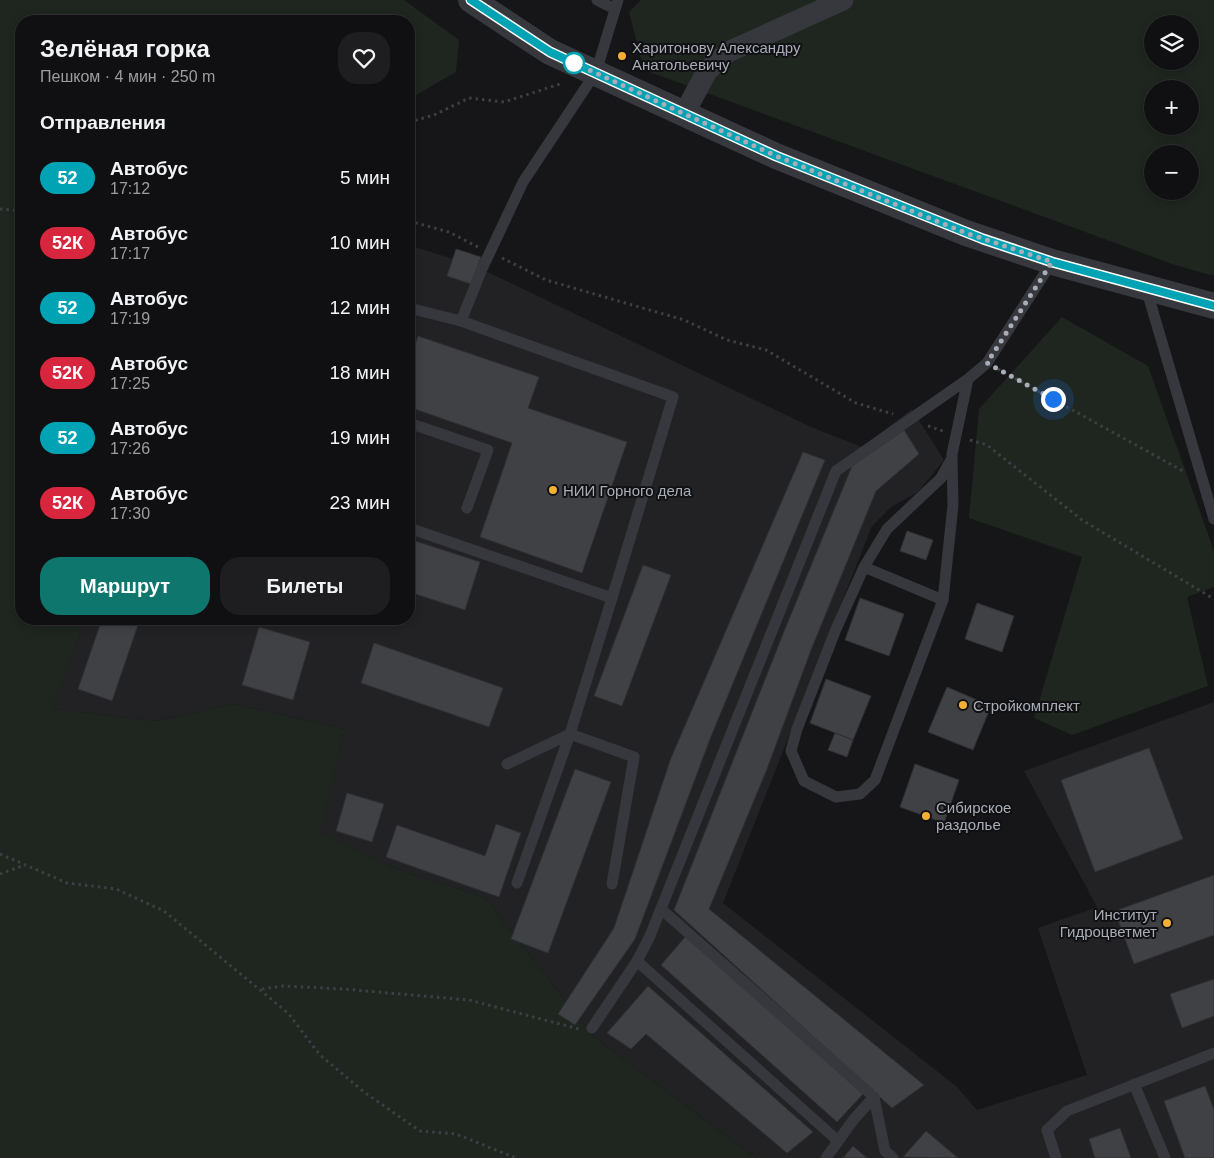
<!DOCTYPE html>
<html lang="ru">
<head>
<meta charset="utf-8">
<style>
  :root { --surface:#101012; --page:#1e1e20; --text:#f1f3f6; --muted:#9c9d9f; --line:#303032; --accent:#0f766e }
  body { margin:0; font-family:Helvetica,sans-serif; background:var(--page); color:var(--text); height:100vh; display:flex; flex-direction:column; font-size:19px; white-space:nowrap }
  * { box-sizing:border-box; margin:0 }
  p { font-size:16px; color:var(--muted) }
  .icon { flex:none; width:28px; height:28px; fill:none; stroke:currentColor; stroke-width:2; stroke-linecap:round; stroke-linejoin:round }
  .map { position:relative; flex:1; overflow:hidden }
  .side { position:absolute; left:15px; top:15px; width:400px; height:610px; display:flex; flex-direction:column; background:var(--surface); border-radius:20px; box-shadow:0 2px 8px #0003,0 0 0 1px var(--line) }
  .side>* { flex:none }
  .badge { padding:0 10px; border-radius:16px; font-size:18px; line-height:32px }
  .fabs { position:absolute; left:1144px; top:15px; display:grid; gap:10px }
  .fabs a { display:grid; place-items:center; width:55px; height:55px; border-radius:50%; background:var(--surface); box-shadow:0 2px 8px #0003,0 0 0 1px var(--line); font-size:25px }
  .you { position:absolute; width:25px; height:25px; margin:-12px; border:4px solid #fff; border-radius:50%; background:#1a73e8; box-shadow:0 0 0 8px #1a73e833 }
  .map>.badge { position:absolute; translate:-50% -50%; box-shadow:0 0 0 2px #fff }
  h2 { padding:0 25px; font-size:19px; line-height:45px }
  .round { display:grid; place-items:center; flex:none; width:52px; height:52px; border-radius:20px; background:var(--page) }
  .overview { display:flex; align-items:center; justify-content:space-between; height:85px; padding:0 25px }
  h1 { font-size:24px; font-weight:800; line-height:38px }
  .primary-button { display:flex; gap:10px; margin-top:auto; padding:10px 25px }
  .primary-button a { flex:1; height:58px; border-radius:20px; background:var(--accent); color:#fff; font-size:20px; font-weight:800; line-height:58px; text-align:center }
  .primary-button a+a { background:var(--page); color:var(--text) }
  ul { padding:0; list-style:none }
  li { display:flex; align-items:center; gap:15px; height:65px; padding:0 25px }
  li div { flex:1 }
  li b { display:block; font-size:19px }
  li em { font-style:normal }
  li .badge { min-width:55px; font-weight:700; text-align:center }
  .map>svg:first-child { display:block }
  .built { fill:#222225 }
  .green { fill:#1e261f; fill-rule:evenodd }
  .building { fill:#404145; stroke:#303034 }
  .lines { fill:none; stroke-linecap:round; stroke-linejoin:round }
  .path { stroke:#3d3f44; stroke-width:3; stroke-dasharray:2.5 4; stroke-linecap:butt }
  .service { stroke:#37383d; stroke-width:11 }
  .minor { stroke:#37383d; stroke-width:21 }
  .tertiary { stroke:#37383d; stroke-width:26 }
  .line-casing { stroke:#fff; stroke-width:11 }
  .line { stroke:#00a3b4; stroke-width:8 }
  .walk { stroke:#a8adb8; stroke-width:5; stroke-dasharray:0 9 }
  .poi-dot { fill:#f2b134; stroke:#111113; stroke-width:2 }
  .stop-dot { fill:#fff; stroke:#00a3b4; stroke-width:2.5 }
  .labels { text-anchor:middle; dominant-baseline:central; stroke-width:4; stroke-linejoin:round; paint-order:stroke }
  .poi-label { font-size:15px; fill:#a8adb8; stroke:#111113; text-anchor:start }
</style>
</head>
<body>
<div class="map">
<svg width="1214" height="1158" viewBox="0 0 1214 1158">
  <rect width="100%" height="100%" fill="#161618"/>
  <!-- built -->
  <path class="built" d="M409,245l44,14 3,-10 25,8 -4,10 334,160 51,20 50,-38 32,51 -26,32 -27,15 -19,19 -149,377 233,183 21,24 110,-35 -49,-147 59,-21 -73,-136 190,-69v456h-458l-163,-122 -109,-139 -80,-25 -85,-40 26,-103 -111,-25 -78,17 -105,-12 34,-90h324z"/>
  <!-- green -->
  <g class="green">
    <path d="M0,0h404l55,40 -3,32 -47,27v-78h-388v598h64l-33,90 104,12 78,-17 111,25 -25,103 84,40 80,25 109,139 163,122h-756z"/>
    <path d="M641,0h573v276l-39,-11 -531,-195 -15,-58zM1152,24h38v37h-38zM1152,89h38v37h-38zM1152,154h38v37h-38z"/>
    <path d="M1062,317l86,49 66,185v36l-27,10 21,89 -136,49 -38,-17 48,-161 -113,-39 10,-109z"/>
  </g>
  <!-- building -->
  <g class="building">
    <path d="M456,249l25,8 -10,27 -24,-8z"/>
    <path d="M418,336l121,41 -11,31 99,34 -45,131 -102,-36 32,-94 -103,-36v-45z"/>
    <path d="M904,430l15,24 -43,37 -65,159 -44,119 -58,140 215,176 -32,23 -218,-198 109,-276 69,-168z"/>
    <path d="M803,452l22,8 -115,279 -75,200 -60,86 -17,-11 56,-86 57,-170z"/>
    <path d="M907,531l26,9 -7,20 -26,-9z"/>
    <path d="M409,539l71,23 -15,48 -56,-18z"/>
    <path d="M643,565l28,10 -49,131 -28,-10z"/>
    <path d="M860,598l44,16 -15,42 -44,-16z"/>
    <path d="M977,603l37,13 -12,36 -37,-13z"/>
    <path d="M102,619h38l-28,82 -34,-12z"/>
    <path d="M259,627l51,15 -17,58 -51,-15z"/>
    <path d="M374,643l129,45 -14,39 -128,-44z"/>
    <path d="M826,679l45,17 -18,44 -43,-17z"/>
    <path d="M947,687l44,19 -18,44 -45,-18z"/>
    <path d="M835,733l18,7 -6,17 -19,-7z"/>
    <path d="M1149,748l34,91 -88,33 -34,-92z"/>
    <path d="M915,764l44,16 -15,43 -44,-16z"/>
    <path d="M575,769l36,13 -63,171 -37,-14z"/>
    <path d="M347,793l37,11 -12,38 -36,-11z"/>
    <path d="M496,824l25,9 -22,64 -113,-40 11,-32 88,31z"/>
    <path d="M1214,875v60l-80,29 -19,-53z"/>
    <path d="M686,936l177,158 -26,28 -176,-157z"/>
    <path d="M1214,979v37l-32,12 -12,-34z"/>
    <path d="M648,986l165,146 -26,21 -141,-119 -15,15 -24,-16z"/>
    <path d="M1205,1086l9,24v48h-29l-21,-57z"/>
    <path d="M1120,1128l11,30h-36l-6,-19z"/>
    <path d="M926,1131l32,27 -55,-1z"/>
    <path d="M853,1146l14,12h-24z"/>
  </g>
  <g class="lines">
    <!-- path -->
    <g class="path">
      <path d="M409,122l25,-7 35,-17 35,4 59,-19"/>
      <path d="M0,209l21,2"/>
      <path d="M409,221l40,11 29,15"/>
      <path d="M502,258l44,22 138,40 43,20 39,10 90,53 37,11"/>
      <path d="M998,369l185,102"/>
      <path d="M928,426l15,5"/>
      <path d="M970,440l17,5 95,75 132,79"/>
      <path d="M0,854l67,29 49,6 48,22 124,102 32,42 44,37 56,39 36,3 60,24"/>
      <path d="M0,874l25,-9"/>
      <path d="M262,989l21,-3 60,3 126,11 110,29"/>
    </g>
    <!-- service -->
    <g class="service">
      <path d="M597,0l18,9"/>
      <path d="M1146,288l68,231"/>
      <path d="M409,308l52,13 212,76 -61,201 -203,-70"/>
      <path d="M461,321l21,-52 41,-87 73,-110 22,-72"/>
      <path d="M409,423l79,27 -21,58"/>
      <path d="M952,458l-11,20 -54,51 -23,38 -28,62 -39,100 -6,22 13,30 32,16 24,-3 15,-14 68,-180 10,-95 -1,-47v-4l16,-75"/>
      <path d="M864,567l79,33"/>
      <path d="M612,598l-42,136 64,23 -22,127"/>
      <path d="M507,764l63,-30 -53,149"/>
      <path d="M661,909l213,188 11,54 8,7"/>
      <path d="M592,1028l45,-67"/>
      <path d="M1134,1084l31,74"/>
      <path d="M838,1141l-201,-180 13,-25 186,-465 132,-92 19,-16 65,-101"/>
      <path d="M826,1158l28,-39 20,-22"/>
      <path d="M1056,1158l-9,-28 20,-19 147,-58"/>
    </g>
    <!-- minor -->
    <path class="minor" d="M684,114l23,-43 21,-19 115,-52"/>
    <!-- tertiary -->
    <path class="tertiary" d="M471,0l79,52 226,104 190,77 86,29 162,44"/>
  </g>
  <g class="lines">
    <!-- line casing -->
    <g class="line-casing">
      <path id="line" d="M471,0l79,52 226,104 207,83 69,23 162,44"/>
    </g>
    <!-- line -->
    <use href="#line" class="line"/>
    <!-- walk -->
    <path class="walk" d="M574,63l202,93 190,77 86,29 -65,101 66,36"/>
  </g>
  <!-- markers -->
  <g class="poi-dot">
    <circle cx="622" cy="56" r="5"/>
    <circle cx="553" cy="490" r="5"/>
    <circle cx="963" cy="705" r="5"/>
    <circle cx="926" cy="816" r="5"/>
    <circle cx="1167" cy="923" r="5"/>
  </g>
  <circle class="stop-dot" cx="574" cy="63" r="10"/>
  <g class="labels">
    <!-- poi labels -->
    <g class="poi-label">
      <text x="632" y="47">Харитонову Александру<tspan x="632" dy="17">Анатольевичу</tspan></text>
      <text x="563" y="490">НИИ Горного дела</text>
      <text x="973" y="705">Стройкомплект</text>
      <text x="936" y="807">Сибирское<tspan x="936" dy="17">раздолье</tspan></text>
      <text x="1157" y="914" text-anchor="end">Институт<tspan x="1157" dy="17">Гидроцветмет</tspan></text>
    </g>
  </g>
</svg>
<div class="fabs">
<a><svg class="icon" aria-label="layers" viewBox="0 0 24 24"><path d="M12 4l9 5-9 5-9-5zM3 14l9 5 9-5"/></svg></a>
<a>+</a>
<a>−</a>
</div>
<div class="you" style="left:1053px;top:399px"></div>
<section class="side">
<div class="overview"><div><h1>Зелёная горка</h1><p>Пешком · 4 мин · 250 m</p></div><a class="round"><svg class="icon" aria-label="heart" viewBox="0 0 24 24"><path d="M12 20l-8-8c-3-5 5-10 8-4 3-6 11-1 8 4z"/></svg></a></div>
<h2>Отправления</h2>
<ul>
<li><span class="badge" style="background:#00a3b4;color:#fff">52</span><div><b>Автобус</b><p>17:12</p></div><em>5 мин</em></li>
<li><span class="badge" style="background:#d7263d;color:#fff">52К</span><div><b>Автобус</b><p>17:17</p></div><em>10 мин</em></li>
<li><span class="badge" style="background:#00a3b4;color:#fff">52</span><div><b>Автобус</b><p>17:19</p></div><em>12 мин</em></li>
<li><span class="badge" style="background:#d7263d;color:#fff">52К</span><div><b>Автобус</b><p>17:25</p></div><em>18 мин</em></li>
<li><span class="badge" style="background:#00a3b4;color:#fff">52</span><div><b>Автобус</b><p>17:26</p></div><em>19 мин</em></li>
<li><span class="badge" style="background:#d7263d;color:#fff">52К</span><div><b>Автобус</b><p>17:30</p></div><em>23 мин</em></li>
</ul>
<div class="primary-button"><a>Маршрут</a><a>Билеты</a></div>
</section>
</div>
</body>
</html>
